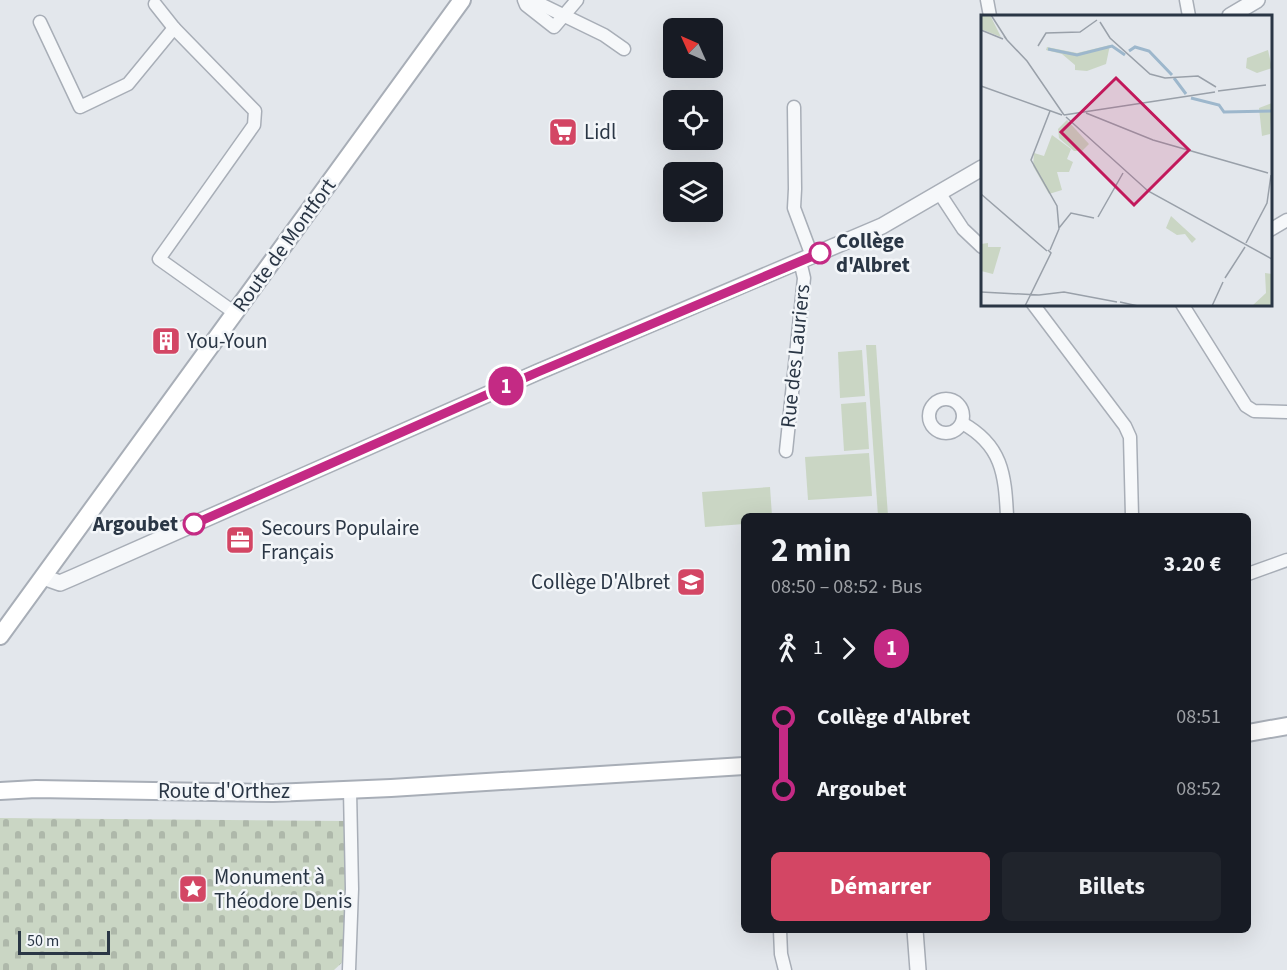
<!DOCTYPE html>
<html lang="fr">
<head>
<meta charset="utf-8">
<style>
  :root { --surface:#171b24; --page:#20242c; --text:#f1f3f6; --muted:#9ea1a6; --accent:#d34664 }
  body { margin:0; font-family:"Source Sans 3",sans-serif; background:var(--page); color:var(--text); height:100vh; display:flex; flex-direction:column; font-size:22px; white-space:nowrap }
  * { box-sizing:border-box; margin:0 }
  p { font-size:20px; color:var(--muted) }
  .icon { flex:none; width:33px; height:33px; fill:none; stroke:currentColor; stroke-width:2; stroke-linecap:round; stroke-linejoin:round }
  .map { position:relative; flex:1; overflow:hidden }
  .sheet { position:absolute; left:741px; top:513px; width:510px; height:420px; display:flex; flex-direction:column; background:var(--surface); border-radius:9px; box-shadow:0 6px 24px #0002 }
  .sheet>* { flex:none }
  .badge { padding:0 12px; border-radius:20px; font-size:21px; line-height:39px }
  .needle { width:39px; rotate:315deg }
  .fabs { position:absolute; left:663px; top:18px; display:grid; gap:12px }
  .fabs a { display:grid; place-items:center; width:60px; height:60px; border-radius:9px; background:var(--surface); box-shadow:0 6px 24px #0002; font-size:30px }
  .scale { position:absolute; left:18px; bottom:15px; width:92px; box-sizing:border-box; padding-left:6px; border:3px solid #2a3645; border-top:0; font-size:16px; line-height:21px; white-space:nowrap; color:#2a3645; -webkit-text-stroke:4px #f3f6f9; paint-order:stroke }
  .map>.badge { position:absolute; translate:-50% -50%; box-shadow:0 0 0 3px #fff }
  .legs { display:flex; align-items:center; gap:9px; height:66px; padding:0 30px; font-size:20px }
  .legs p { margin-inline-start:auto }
  .headline { display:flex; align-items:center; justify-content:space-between; height:102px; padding:0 30px }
  h1 { font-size:33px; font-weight:700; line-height:45px }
  .primary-button { display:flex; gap:12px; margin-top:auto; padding:12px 30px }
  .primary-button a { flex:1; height:69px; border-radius:9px; background:var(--accent); color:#fff; font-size:24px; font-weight:700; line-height:69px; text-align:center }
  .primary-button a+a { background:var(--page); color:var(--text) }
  ul { padding:0 30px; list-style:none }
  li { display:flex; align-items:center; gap:21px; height:72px; font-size:22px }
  li i { display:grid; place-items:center; width:9px; height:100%; margin:0 8px; background:currentColor }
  li i::after { content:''; width:15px; height:15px; margin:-8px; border:4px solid; border-radius:50%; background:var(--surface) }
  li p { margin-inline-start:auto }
  li:first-child i { background:linear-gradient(#0000 50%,currentColor 0) }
  li:last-child i { background:linear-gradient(currentColor 50%,#0000 0) }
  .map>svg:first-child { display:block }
  .cemetery { fill:url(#cemetery-stones) }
  .green { fill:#cad6c4 }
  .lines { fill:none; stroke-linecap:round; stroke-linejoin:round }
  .minor-casing { stroke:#a8aeb7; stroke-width:15 }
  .tertiary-casing { stroke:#a8aeb7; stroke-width:18 }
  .secondary-casing { stroke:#a8aeb7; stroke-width:20 }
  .minor { stroke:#f6f8fa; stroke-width:12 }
  .tertiary { stroke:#f6f8fa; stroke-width:15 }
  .secondary { stroke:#fff; stroke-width:16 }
  .line-1-casing { stroke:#fff; stroke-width:14 }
  .line-1 { stroke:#c42a84; stroke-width:9 }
  .stop-1-dot { fill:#fff; stroke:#c42a84; stroke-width:3 }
  .labels { text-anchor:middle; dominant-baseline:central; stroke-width:5; stroke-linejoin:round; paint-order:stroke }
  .poi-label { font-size:21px; fill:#2a3645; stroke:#f3f6f9; text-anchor:start }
  .stop-label { font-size:21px; font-weight:bold; fill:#2a3645; stroke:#f3f6f9; text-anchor:start }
  .street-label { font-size:21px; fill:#2a3645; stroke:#f3f6f9 }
  .inset-river { fill:none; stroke:#9db7cc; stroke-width:3 }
  .inset-road { fill:none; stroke:#99a0a9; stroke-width:1.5 }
  .view { fill:#c2185b; fill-opacity:0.15; stroke:#c2185b; stroke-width:3 }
  .inset-edge { fill:none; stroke:#2a3645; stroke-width:3 }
</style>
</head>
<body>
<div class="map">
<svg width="1287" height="970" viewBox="0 0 1287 970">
  <defs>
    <pattern id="cemetery-stones" width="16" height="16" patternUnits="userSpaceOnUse" patternTransform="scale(1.5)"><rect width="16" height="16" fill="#cad6c4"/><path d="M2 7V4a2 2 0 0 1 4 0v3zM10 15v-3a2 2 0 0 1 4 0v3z" fill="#aeb8aa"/></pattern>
  </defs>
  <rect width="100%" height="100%" fill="#e3e7ec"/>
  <!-- cemetery -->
  <path class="cemetery" d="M0,818l347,3v137l-13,12h-334z"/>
  <!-- green -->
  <g class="green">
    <path d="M866,345h10l12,171h-10z"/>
    <path d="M862,350l3,46 -25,2 -2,-46z"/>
    <path d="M866,402l3,47 -25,2 -3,-47z"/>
    <path d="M869,453l3,43 -64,4 -3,-43z"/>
    <path d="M770,487l2,29h-28v8l-39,3 -3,-35z"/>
  </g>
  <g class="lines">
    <!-- minor casing -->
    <g class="minor-casing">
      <g id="minor">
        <path d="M524,0l2,5 28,22 23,-27"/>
        <path d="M532,0l72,35 20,14"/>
        <path d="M987,0l3,16"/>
        <path d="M1186,0l3,16"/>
        <path d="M155,4l19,24"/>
        <path d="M40,22l40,85 48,-23 46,-56 81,83 -1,14 -95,134 76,54"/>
        <path d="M794,107l1,82 -1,19 18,48"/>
        <path d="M940,194l23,35 19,18"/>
        <path d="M1270,230l17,-10"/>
        <path d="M1033,304l92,122 5,11 2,79"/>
        <path d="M1182,304l64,102 8,5 33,1"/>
        <circle cx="946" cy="416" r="17"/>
        <path d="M962,423c40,22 43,51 45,93"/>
        <path d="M786,451l18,-173 -4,-17"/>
        <path d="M1248,574l39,-14"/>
        <path d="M780,930l1,24 4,16"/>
        <path d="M349,970l3,-81 -2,-99"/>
      </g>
    </g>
    <!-- tertiary casing -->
    <g class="tertiary-casing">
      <g id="tertiary">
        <path d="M1230,16l27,-16"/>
        <path d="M43,577l17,6 14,-6 464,-205 344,-146 100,-58"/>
        <path d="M915,930l3,40"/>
      </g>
    </g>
    <!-- secondary casing -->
    <g class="secondary-casing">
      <g id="secondary">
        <path d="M0,636l462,-636"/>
        <path d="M1248,733l39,-7"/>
        <path d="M0,791l36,-2 237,4 118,-5 353,-22"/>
      </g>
    </g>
    <!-- minor -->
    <use href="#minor" class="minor"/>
    <!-- tertiary -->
    <use href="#tertiary" class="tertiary"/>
    <!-- secondary -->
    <use href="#secondary" class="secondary"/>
  </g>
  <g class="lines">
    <!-- line-1 casing -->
    <g class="line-1-casing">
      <path id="line-1" d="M194,524l344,-152 282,-119"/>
    </g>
    <!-- line-1 -->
    <use href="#line-1" class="line-1"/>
  </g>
  <!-- icons -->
  <defs>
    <g id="supermarket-square" transform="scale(1.5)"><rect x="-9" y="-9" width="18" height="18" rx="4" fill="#d34664" stroke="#f3f6f9"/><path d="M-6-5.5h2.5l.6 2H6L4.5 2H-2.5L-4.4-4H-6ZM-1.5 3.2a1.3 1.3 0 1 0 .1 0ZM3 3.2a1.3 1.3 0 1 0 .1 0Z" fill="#fff"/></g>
    <g id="building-square" transform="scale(1.5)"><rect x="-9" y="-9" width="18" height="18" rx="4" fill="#d34664" stroke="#f3f6f9"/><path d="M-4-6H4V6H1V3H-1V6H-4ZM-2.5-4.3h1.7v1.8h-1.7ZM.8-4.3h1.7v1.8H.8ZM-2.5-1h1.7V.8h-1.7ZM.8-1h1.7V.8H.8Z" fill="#fff"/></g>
    <g id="office-square" transform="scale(1.5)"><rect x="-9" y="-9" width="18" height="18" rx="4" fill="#d34664" stroke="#f3f6f9"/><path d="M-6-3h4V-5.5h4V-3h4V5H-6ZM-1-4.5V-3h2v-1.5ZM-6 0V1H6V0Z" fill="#fff"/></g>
    <g id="school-square" transform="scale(1.5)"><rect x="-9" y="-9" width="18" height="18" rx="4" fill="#d34664" stroke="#f3f6f9"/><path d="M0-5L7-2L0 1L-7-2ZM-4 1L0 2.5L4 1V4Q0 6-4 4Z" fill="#fff"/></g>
    <g id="sight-square" transform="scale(1.5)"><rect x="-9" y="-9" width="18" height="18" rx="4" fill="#d34664" stroke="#f3f6f9"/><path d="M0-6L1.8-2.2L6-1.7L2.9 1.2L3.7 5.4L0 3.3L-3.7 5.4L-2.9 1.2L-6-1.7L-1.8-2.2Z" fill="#fff"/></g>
  </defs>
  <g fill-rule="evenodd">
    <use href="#supermarket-square" x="563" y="132"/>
    <use href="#building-square" x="166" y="341"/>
    <use href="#office-square" x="240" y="540"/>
    <use href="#school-square" x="691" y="582"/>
    <use href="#sight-square" x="193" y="889"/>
  </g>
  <!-- markers -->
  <g class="stop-1-dot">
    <circle cx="820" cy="253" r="10"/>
    <circle cx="194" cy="524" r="10"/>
  </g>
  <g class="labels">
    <!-- poi labels -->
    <g class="poi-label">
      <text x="584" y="132">Lidl</text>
      <text x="187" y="341">You-Youn</text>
      <text x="261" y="528">Secours Populaire<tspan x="261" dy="24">Français</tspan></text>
      <text x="670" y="582" text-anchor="end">Collège D'Albret</text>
      <text x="214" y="877">Monument à<tspan x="214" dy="24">Théodore Denis</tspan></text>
    </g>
    <!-- stop labels -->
    <g class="stop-label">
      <text x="836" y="241">Collège<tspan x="836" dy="24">d'Albret</tspan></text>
      <text x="178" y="524" text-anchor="end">Argoubet</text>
    </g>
    <!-- street labels -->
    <g class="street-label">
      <text transform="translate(284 245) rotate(-54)">Route de Montfort</text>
      <text transform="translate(795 356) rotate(-84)">Rue des Lauriers</text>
      <text x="224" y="791">Route d'Orthez</text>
    </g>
  </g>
  <!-- overview -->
  <g transform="translate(981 15)">
    <rect width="291" height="291" fill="#e3e7ec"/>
    <path d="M129,30l-4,19 -19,7 -12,-1v-5l-13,-11 -16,-4 1,-3 30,6zM291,88l-2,31 -8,2 -3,-28zM190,201l25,23 -4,4 -7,-9 -8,1 -11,-7zM284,258l7,1v32h-20l14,-13z" fill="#cad6c4"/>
    <path d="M86,105l22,24 -7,7h-8l-15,-13 -1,-9z" fill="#cad6c4"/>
    <path d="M0,0h9l11,22 -20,-8zM287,35l4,18 -15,5 -11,-5 1,-10zM71,120l19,14 -4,10 6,3 -4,10h-12l5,18 -13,4 -16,-28 1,-13 10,3zM7,228v4h13l-8,27 -12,-3v-27z" fill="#cad6c4"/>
    <path class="inset-river" d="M67,34l29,6 35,-9 13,9M148,36l6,-4 14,4 23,24M193,63l12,16M210,83l28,7 5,7 48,-1"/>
    <path class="inset-road" d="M10,0l16,25 -3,-4M119,7l10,16 40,36 15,4 33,-2 18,11M0,15l22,9M26,25l20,21 37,54M57,31l8,-13 34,-1 17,-12M0,71l81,29M237,76l48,-6M69,96l-19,49 26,46 2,23 -9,21M105,98l67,27 115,33M83,100l151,-23M85,102l82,74 124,68M0,179l66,57M117,202l25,-44M78,213l12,-15 23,5M265,228l21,-40 4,-28M244,263l20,-31M0,277l58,3 25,-3 53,10M139,287l18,4M44,291l26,-53 -3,-3M231,291l11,-24"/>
    <path class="view" d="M135,63l73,72 -55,55 -73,-73z"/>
    <rect width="291" height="291" class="inset-edge"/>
  </g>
</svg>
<div class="fabs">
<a><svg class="needle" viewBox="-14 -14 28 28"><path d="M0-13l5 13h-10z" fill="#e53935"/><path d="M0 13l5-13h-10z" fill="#9ea1a6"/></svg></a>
<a><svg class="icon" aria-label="locate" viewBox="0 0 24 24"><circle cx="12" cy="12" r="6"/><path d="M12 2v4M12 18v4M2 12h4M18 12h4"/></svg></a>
<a><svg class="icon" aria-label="layers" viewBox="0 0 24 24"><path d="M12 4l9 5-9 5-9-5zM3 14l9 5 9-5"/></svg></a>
</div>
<div class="scale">50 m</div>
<b class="badge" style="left:506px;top:386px;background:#c42a84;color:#fff">1</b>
<section class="sheet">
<div class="headline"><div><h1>2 min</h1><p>08:50 – 08:52 · Bus</p></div><b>3.20 €</b></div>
<div class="legs"><svg class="icon" aria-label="walk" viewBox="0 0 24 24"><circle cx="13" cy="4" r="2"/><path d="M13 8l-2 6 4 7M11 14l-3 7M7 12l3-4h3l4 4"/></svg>1<svg class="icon" aria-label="forward" viewBox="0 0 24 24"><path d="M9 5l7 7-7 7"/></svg><b class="badge" style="background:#c42a84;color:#fff">1</b></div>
<ul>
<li><i style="color:#c42a84"></i><b>Collège d'Albret</b><p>08:51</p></li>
<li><i style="color:#c42a84"></i><b>Argoubet</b><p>08:52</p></li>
</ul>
<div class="primary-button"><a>Démarrer</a><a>Billets</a></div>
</section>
</div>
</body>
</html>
